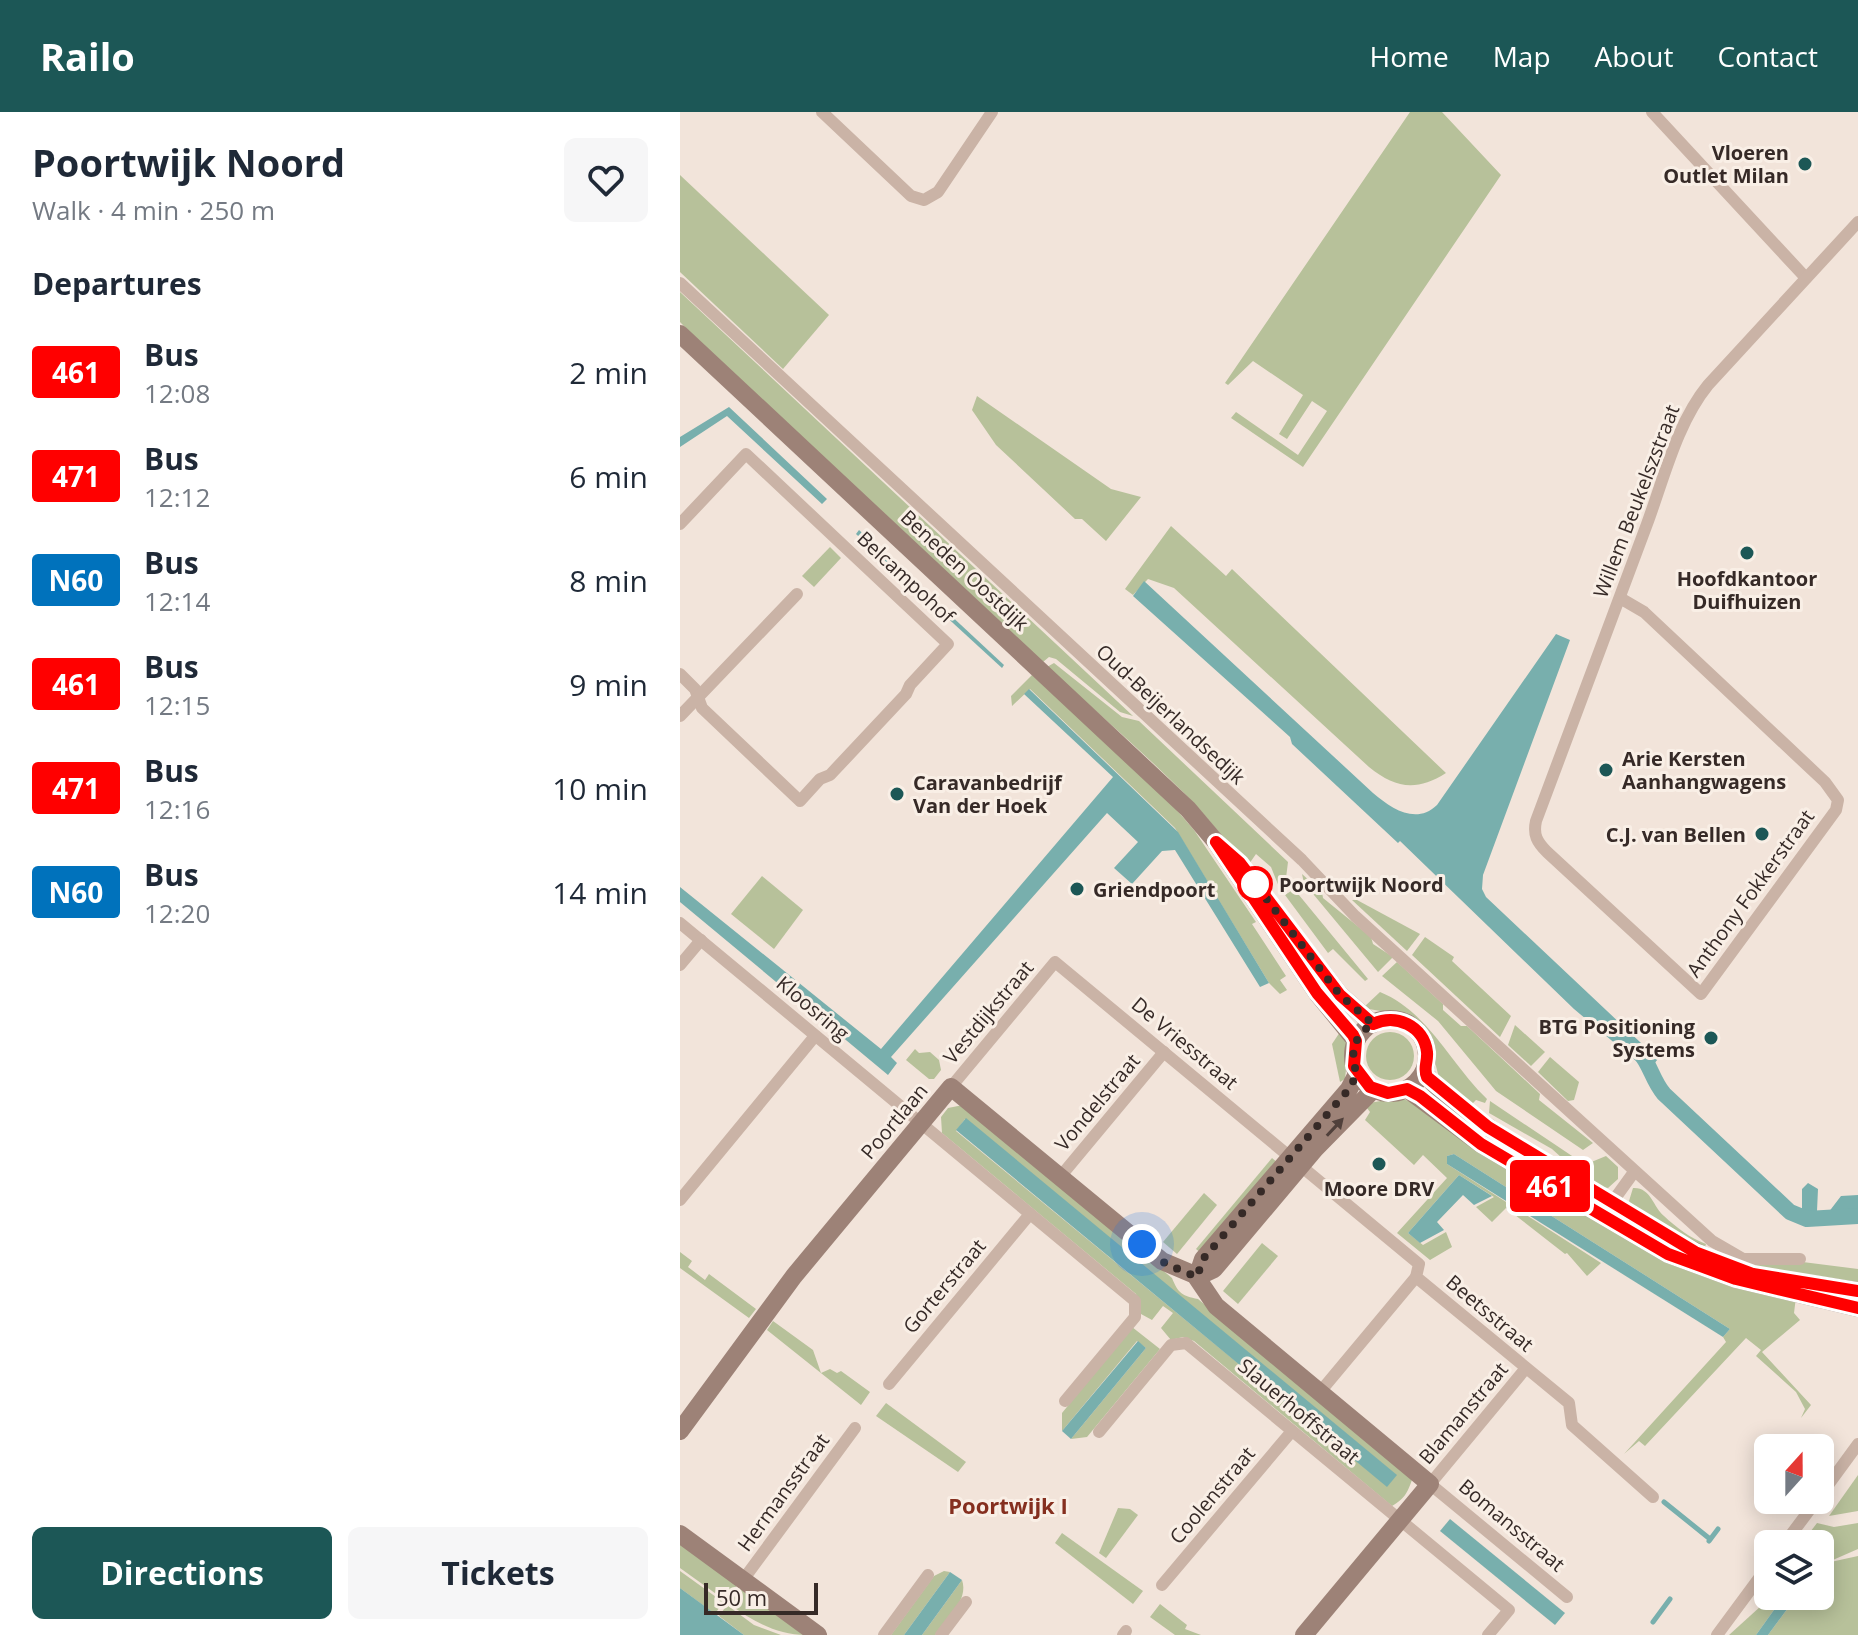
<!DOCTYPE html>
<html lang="en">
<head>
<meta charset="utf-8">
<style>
  :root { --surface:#fff; --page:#f6f6f7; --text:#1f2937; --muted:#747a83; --accent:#1c5756 }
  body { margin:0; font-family:"Open Sans",sans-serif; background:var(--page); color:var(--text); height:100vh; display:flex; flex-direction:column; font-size:30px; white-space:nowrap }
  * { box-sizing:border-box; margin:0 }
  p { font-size:26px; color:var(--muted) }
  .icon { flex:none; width:44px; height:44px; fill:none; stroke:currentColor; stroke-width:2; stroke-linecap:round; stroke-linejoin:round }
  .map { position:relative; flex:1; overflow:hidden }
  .details { display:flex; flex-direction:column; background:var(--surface); width:680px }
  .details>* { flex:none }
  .badge { padding:0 16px; border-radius:6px; font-size:28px; line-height:52px }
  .needle { width:52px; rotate:21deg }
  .controls { position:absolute; left:1074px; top:1322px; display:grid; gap:16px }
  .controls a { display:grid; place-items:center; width:80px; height:80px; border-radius:12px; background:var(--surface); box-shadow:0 4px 20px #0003; font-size:40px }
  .scale { position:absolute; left:24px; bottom:20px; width:114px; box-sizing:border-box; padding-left:8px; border:4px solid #362a27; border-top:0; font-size:22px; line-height:28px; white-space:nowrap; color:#362a27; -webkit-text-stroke:6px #f9efe6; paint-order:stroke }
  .you { position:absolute; width:40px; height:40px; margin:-20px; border:6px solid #fff; border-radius:50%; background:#1a73e8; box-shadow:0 0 0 12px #1a73e833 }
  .map>.badge { position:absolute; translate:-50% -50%; box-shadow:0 0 0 4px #fff }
  h2 { padding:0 32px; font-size:30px; line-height:72px }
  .round { display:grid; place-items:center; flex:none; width:84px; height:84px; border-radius:12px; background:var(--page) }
  .summary { display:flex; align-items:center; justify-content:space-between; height:136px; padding:0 32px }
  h1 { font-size:38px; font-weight:700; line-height:60px }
  .primary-button { display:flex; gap:16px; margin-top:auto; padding:16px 32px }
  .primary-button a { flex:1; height:92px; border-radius:12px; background:var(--accent); color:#fff; font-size:32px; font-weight:700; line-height:92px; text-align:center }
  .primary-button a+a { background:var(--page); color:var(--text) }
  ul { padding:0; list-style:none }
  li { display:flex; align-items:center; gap:24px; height:104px; padding:0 32px }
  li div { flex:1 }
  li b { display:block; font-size:30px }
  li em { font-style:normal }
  li .badge { min-width:88px; font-weight:700; text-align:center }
  header { display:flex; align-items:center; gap:48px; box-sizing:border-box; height:112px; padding:0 40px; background:var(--accent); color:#fff }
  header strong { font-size:38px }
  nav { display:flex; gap:44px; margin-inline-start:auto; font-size:28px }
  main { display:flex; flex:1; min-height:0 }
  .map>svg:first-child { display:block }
  .green { fill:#b7c19a; fill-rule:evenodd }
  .water { fill:#78afad }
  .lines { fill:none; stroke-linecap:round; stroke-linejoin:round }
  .stream { stroke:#78afad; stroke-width:5 }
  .canal { stroke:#78afad; stroke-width:16 }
  .street { stroke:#cab3a6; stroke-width:12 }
  .secondary { stroke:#9d8277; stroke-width:18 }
  .oneway { fill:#50403b }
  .line-casing { stroke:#fff; stroke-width:18 }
  .line { stroke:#f00; stroke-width:12 }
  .walk { stroke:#362a27; stroke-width:8; stroke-dasharray:0 14.4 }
  .poi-dot { fill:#1c5756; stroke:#f9efe6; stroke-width:3 }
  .stop-dot { fill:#fff; stroke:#f00; stroke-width:4 }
  .labels { text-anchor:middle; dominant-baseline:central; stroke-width:6; stroke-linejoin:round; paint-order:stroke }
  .poi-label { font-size:20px; font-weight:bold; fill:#362a27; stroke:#f9efe6; text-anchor:end }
  .street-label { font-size:20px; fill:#362a27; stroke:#f9efe6 }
  .stop-label { font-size:20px; font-weight:bold; fill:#362a27; stroke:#f9efe6; text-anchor:start }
  .neighbourhood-label { font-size:22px; font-weight:bold; fill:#852f1f; stroke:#f9efe6 }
</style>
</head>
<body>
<header>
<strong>Railo</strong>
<nav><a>Home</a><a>Map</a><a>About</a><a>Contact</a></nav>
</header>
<main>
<section class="details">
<div class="summary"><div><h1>Poortwijk Noord</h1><p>Walk · 4 min · 250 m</p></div><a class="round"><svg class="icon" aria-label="heart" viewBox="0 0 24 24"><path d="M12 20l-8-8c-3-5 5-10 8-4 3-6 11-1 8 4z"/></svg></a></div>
<h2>Departures</h2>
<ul>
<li><span class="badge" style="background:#f00;color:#fff">461</span><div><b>Bus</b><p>12:08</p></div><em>2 min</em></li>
<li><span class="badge" style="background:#f00;color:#fff">471</span><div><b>Bus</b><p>12:12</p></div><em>6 min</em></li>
<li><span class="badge" style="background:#0072bc;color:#fff">N60</span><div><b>Bus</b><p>12:14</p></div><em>8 min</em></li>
<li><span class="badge" style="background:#f00;color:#fff">461</span><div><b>Bus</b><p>12:15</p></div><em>9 min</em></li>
<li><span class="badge" style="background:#f00;color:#fff">471</span><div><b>Bus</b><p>12:16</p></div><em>10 min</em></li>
<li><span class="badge" style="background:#0072bc;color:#fff">N60</span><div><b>Bus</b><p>12:20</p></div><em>14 min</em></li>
</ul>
<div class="primary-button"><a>Directions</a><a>Tickets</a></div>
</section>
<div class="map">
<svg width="1178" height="1523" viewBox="0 0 1178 1523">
  <rect width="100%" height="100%" fill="#f2e4da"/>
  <!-- green -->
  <g class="green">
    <path d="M730,0h32l59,63 -198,292 -72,-49 5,-6 62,43 29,-44 -15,-10 -25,38 -8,-5 24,-39 -50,-34 -25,24 -3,-2z"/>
    <path d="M0,63l149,140 -46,54 -103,-97z"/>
    <path d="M0,180l453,424 -13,-4 -64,-53 -7,-2 -6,5 -354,-331 -9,-9z"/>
    <path d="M297,284l134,93 30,8 -35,44 -24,-22h-7l-79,-74 -24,-35z"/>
    <path d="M491,414l55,50 6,-7 214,204c-30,19 -51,15 -77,-6l-195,-179 -26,-9 -15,16 -8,-6z"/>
    <path d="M150,435l11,11 -27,29 -12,-11z"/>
    <path d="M374,551l68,54 17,4 149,141 -2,16 5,8 -10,6 -10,-25 -15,-13 -7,10c-23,-21 -42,-48 -64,-70 -44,-44 -92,-85 -138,-127z"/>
    <path d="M352,563l137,126 25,29 62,92 -4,2 34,52 -6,4 7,10 -7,4 -11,-11 -94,-155 -145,-139 -18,17 -1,-10z"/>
    <path d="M622,762l20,18 1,6 48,39 2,7 20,13 -15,15 -74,-89z"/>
    <path d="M82,764l41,34 -29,39 -43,-35z"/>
    <path d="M614,777l74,90 -3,2 -32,-32 -5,4 -43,-58z"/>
    <path d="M672,788h5l63,34 -13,17z"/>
    <path d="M745,825l29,20 -2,4 59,55 -11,21 -88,-82z"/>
    <path d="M717,850l46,42v6l18,16h6l73,68 -1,6 54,43 -10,7 -87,-59 -58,-70 -56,-45z"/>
    <path d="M700,880c49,20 71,73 107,107l-2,4 -9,-3 -7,7 -28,-21 -11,-44 -12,-18 -20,-10 -35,-6z"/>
    <path d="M835,913l30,27 -14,14 -23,-21z"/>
    <path d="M662,917l6,22 -3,28 -5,3 -8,-38z"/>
    <circle cx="710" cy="944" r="24"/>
    <path d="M235,937l4,4 11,-1 9,8 2,10 -7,9h-5l-23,-19z"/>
    <path d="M870,945l29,25 -5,18 -6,1 -30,-29z"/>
    <path d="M717,986l26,6 178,119 195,74 -2,16 6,7 -38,32 49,53 -10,13 4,-9 -9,-17 -40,-36 5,-6 -15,-12 -101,108 -6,-5 -15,13 102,-112 -3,-5 7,-8 -276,-175 -7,2v8l154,99 -14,13 -20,-23 -2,1 -59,-46 -14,14 -16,-15 18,-10 -35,-22 -51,58 15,12 23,-13 6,15 -22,13 -33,-27 50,-55 -24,-23 -9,10 -49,-45 5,-8 -6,-8z"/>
    <path d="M810,989l91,61 8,1 17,-7 12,11v12l-10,9 -16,-3 -40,-36 -63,-36z"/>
    <path d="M283,993l209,173c6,15 10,18 26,21l215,178c-5,14 -7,21 -21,29l-198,-165 -11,-4 -12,3 -10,-12 12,-15 -10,-7 -11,14 -11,-6 -5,-20 -194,-161 -1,-16 7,-9zM285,1007l431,356 -9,11 -431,-355z"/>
    <path d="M592,1046l6,5 -76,91 -6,-5z"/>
    <path d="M953,1076c18,-1 20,19 31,28 13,12 26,22 42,28l-1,3 -72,-38 -4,-8z"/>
    <path d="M524,1081l13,12 -40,49 -14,-12z"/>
    <path d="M582,1131l16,13 -40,48 -15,-13z"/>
    <path d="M0,1140l12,9 -4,6 17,13 4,-6 47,35 -7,9 -69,-50z"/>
    <path d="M1107,1148l71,9v14l-111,-18z"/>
    <path d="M93,1209l40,29 8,23 9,-4 7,4 4,-2 29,21 -9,13 -94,-75z"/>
    <path d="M452,1215l28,22 -73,88 -16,2 75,-91 -9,-7 -75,90v-18z"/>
    <path d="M206,1291l80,59 -8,10 -82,-56z"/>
    <path d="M1178,1363v36l-29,5z"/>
    <path d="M438,1396l12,1 8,6 -32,43 -7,-5z"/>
    <path d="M1137,1411l17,4 24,-4v26l-32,14 32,-7v79h-90l29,-39h23v-52h-19z"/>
    <path d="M382,1421l81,58 -10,13 -78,-61z"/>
    <path d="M0,1431l57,42 -11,16 -46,-33z"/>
    <path d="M0,1459l43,31 -8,12 -35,-26z"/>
    <path d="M264,1459l6,1 -46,63h-13l43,-59z"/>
    <path d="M282,1468c7,20 -15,39 -27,55h-13z"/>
    <path d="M61,1476l65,47c-30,0 -53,-14 -77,-31z"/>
    <path d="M1092,1484h12l-28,39h-27z"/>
    <path d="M480,1492l27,21 -2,4 16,6h-26l-25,-18z"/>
    <path d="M47,1493l27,20 27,10h-37l-25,-19z"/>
  </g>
  <!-- water -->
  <g class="water">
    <path d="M49,295l98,92 -5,5 -95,-88 -47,31v-10z"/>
    <path d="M179,418l145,135 -2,3 -146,-134z"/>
    <path d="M464,469l229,212c19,16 43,32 64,12l119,-171 14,6 -87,235 -1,14 4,8 172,162 -10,12 -74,-62 -174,-168 -2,2 -106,-99 -2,-7 -157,-141z"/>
    <path d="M349,577l149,143 91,151 -9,4 -85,-137 -13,1 -30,33 -18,-16 24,-26 -31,-29 -216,244 6,6 -9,12 -208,-173v-15l201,162 232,-272 -89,-83z"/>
    <path d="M286,1006l431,357 -10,12 -431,-357z"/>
    <path d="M774,1042l276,175 -7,8 -276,-173v-8z"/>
    <path d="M779,1063l33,21 -18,9 -11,-10 -26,27 7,8 -24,13 -12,-10z"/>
    <path d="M1128,1071l10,6 -1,22 3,3 8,-1 13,-17 17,-1v25c-21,2 -51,12 -67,-4l11,-8v-19z"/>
    <path d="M458,1229l8,7 -75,91 -9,-8z"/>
    <path d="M770,1407l115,94 -10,12 -115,-94z"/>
    <path d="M270,1460l12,8 -40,55h-18z"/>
    <path d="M0,1476l64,47h-64z"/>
    <path d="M1104,1484h13l-29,39h-12z"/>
  </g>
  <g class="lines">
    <!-- stream -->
    <g class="stream">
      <path d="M984,1390l46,37"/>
      <path d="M1029,1429l9,-12"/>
      <path d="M973,1510l17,-23"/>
    </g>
    <!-- canal -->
    <path class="canal" d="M959,940c11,11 13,28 25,42l126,118 17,7 51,-3"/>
    <!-- street -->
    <g class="street">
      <path d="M142,0l89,84 13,4 14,-8 54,-80"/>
      <path d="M972,0l154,166"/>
      <path d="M0,171l622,577 53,56 357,325 31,18h57"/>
      <path d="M0,412l66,-70 202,190 -38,41 -4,9 -76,81 -10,4 -20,22 -98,-93 -7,-19 -15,-15"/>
      <path d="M940,486l24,14 181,170 13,18 -2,10 -135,184 -154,-142c-10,-10 -14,-17 -11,-31 37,-99 74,-198 111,-297 17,-46 30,-101 61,-139l150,-163"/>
      <path d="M0,604l117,-122"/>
      <path d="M0,811l455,378v16l-70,84"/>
      <path d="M0,853l21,-25"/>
      <path d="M271,975l104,-125 364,302 -3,13 153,126 3,22 81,72"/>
      <path d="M380,1065l104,-125"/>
      <path d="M0,1088l135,-164"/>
      <path d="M928,1096l26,-36"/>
      <path d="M846,1256l-96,116 137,113"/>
      <path d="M209,1272l141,-170"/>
      <path d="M640,1280l96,-115"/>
      <path d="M419,1320l72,-87 15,-2 323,267 -21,25"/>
      <path d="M1140,1384l38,-52"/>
      <path d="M1104,1432l33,-44"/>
      <path d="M63,1468l112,-152"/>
      <path d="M482,1473l130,-154"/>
      <path d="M204,1523l44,-60"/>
      <path d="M261,1523l25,-33"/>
      <path d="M443,1523l3,-4"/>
      <path d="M1037,1523l51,-69"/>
    </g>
    <!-- secondary -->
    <g class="secondary">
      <path d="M0,222l508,475 28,33 101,151 39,48"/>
      <path d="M596,800l64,83 33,29"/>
      <circle cx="710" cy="944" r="37"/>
      <path d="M744,959c21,41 244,171 294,191"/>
      <path d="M677,962l-8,15 -146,170 -6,18 17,-8 101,-120 59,-60"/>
      <path d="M727,977l74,55 187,110 68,25 122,29"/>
      <path d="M1117,1170l61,9"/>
      <path d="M0,1319l114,-155 157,-189 211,174 33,14 21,31 214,178 -126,151"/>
      <path d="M0,1422l138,101"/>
    </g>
  </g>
  <!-- one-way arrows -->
  <defs><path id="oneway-solid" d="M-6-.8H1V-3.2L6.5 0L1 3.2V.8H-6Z" transform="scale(2)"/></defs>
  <use class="oneway" href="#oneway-solid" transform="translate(655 1015) rotate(-47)"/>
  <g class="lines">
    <!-- line casing -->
    <g class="line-casing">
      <path id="line" d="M1178,1179l-105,-17 -58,-22 -207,-125 -61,-50c-4,-9 1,-15 0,-25 -3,-26 -31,-39 -54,-28l-33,-29 -100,-132 -24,-21 101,151 36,42 3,6 -2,25 16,21 18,6 19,-4 13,7 61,48 187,110 68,25 122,29"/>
    </g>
    <!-- line -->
    <use href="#line" class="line"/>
    <!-- walk -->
    <path class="walk" d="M462,1132l24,20 31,13 6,-18 146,-170 8,-15c-8,-21 -3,-39 16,-50l-33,-29 -85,-111"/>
  </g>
  <!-- markers -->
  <g class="poi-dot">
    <circle cx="1125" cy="52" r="8"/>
    <circle cx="1067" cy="441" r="8"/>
    <circle cx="926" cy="658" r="8"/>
    <circle cx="217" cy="682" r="8"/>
    <circle cx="1082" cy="722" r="8"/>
    <circle cx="397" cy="777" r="8"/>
    <circle cx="1031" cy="926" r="8"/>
    <circle cx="699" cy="1052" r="8"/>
  </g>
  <circle class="stop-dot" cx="575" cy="772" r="16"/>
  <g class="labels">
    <!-- poi labels -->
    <g class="poi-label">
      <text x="1109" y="40">Vloeren<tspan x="1109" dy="23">Outlet Milan</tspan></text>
      <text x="1067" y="466" text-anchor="middle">Hoofdkantoor<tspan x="1067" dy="23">Duifhuizen</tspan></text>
      <text x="942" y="646" text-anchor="start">Arie Kersten<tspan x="942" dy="23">Aanhangwagens</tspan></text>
      <text x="233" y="670" text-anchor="start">Caravanbedrijf<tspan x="233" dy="23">Van der Hoek</tspan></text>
      <text x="1066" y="722">C.J. van Bellen</text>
      <text x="413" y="777" text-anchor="start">Griendpoort</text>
      <text x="1015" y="914">BTG Positioning<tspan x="1015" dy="23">Systems</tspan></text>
      <text x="699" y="1076" text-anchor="middle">Moore DRV</text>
    </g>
    <!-- street labels -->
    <g class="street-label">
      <text transform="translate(956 389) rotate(-69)">Willem Beukelszstraat</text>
      <text transform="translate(285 458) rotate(43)">Beneden Oostdijk</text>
      <text transform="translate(226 465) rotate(43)">Belcampohof</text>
      <text transform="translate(491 602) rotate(43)">Oud-Beijerlandsedijk</text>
      <text transform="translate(1070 781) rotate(-54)">Anthony Fokkerstraat</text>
      <text transform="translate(133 896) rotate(40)">Kloosring</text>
      <text transform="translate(308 900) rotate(-50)">Vestdijkstraat</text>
      <text transform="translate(505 931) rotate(40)">De Vriesstraat</text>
      <text transform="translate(417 990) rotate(-50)">Vondelstraat</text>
      <text transform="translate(214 1009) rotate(-50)">Poortlaan</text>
      <text transform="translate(264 1174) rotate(-50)">Gorterstraat</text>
      <text transform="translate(810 1201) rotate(40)">Beetsstraat</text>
      <text transform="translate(619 1299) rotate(40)">Slauerhoffstraat</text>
      <text transform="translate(783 1301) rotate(-50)">Blamanstraat</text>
      <text transform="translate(103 1380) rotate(-54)">Hermansstraat</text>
      <text transform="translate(532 1383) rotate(-50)">Coolenstraat</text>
      <text transform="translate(832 1413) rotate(40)">Bomansstraat</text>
    </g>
    <!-- stop labels -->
    <g class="stop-label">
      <text x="599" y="772">Poortwijk Noord</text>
    </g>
    <!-- neighbourhood labels -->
    <g class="neighbourhood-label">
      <text x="328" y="1393">Poortwijk I</text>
    </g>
  </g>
</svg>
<div class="controls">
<a><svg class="needle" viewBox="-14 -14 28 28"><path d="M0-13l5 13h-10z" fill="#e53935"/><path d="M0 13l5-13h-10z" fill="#747a83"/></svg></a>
<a><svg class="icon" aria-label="layers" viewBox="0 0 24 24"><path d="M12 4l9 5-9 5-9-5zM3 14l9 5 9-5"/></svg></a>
</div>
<div class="scale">50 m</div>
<div class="you" style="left:462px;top:1132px"></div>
<b class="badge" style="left:870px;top:1074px;background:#f00;color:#fff">461</b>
</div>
</main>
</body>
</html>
